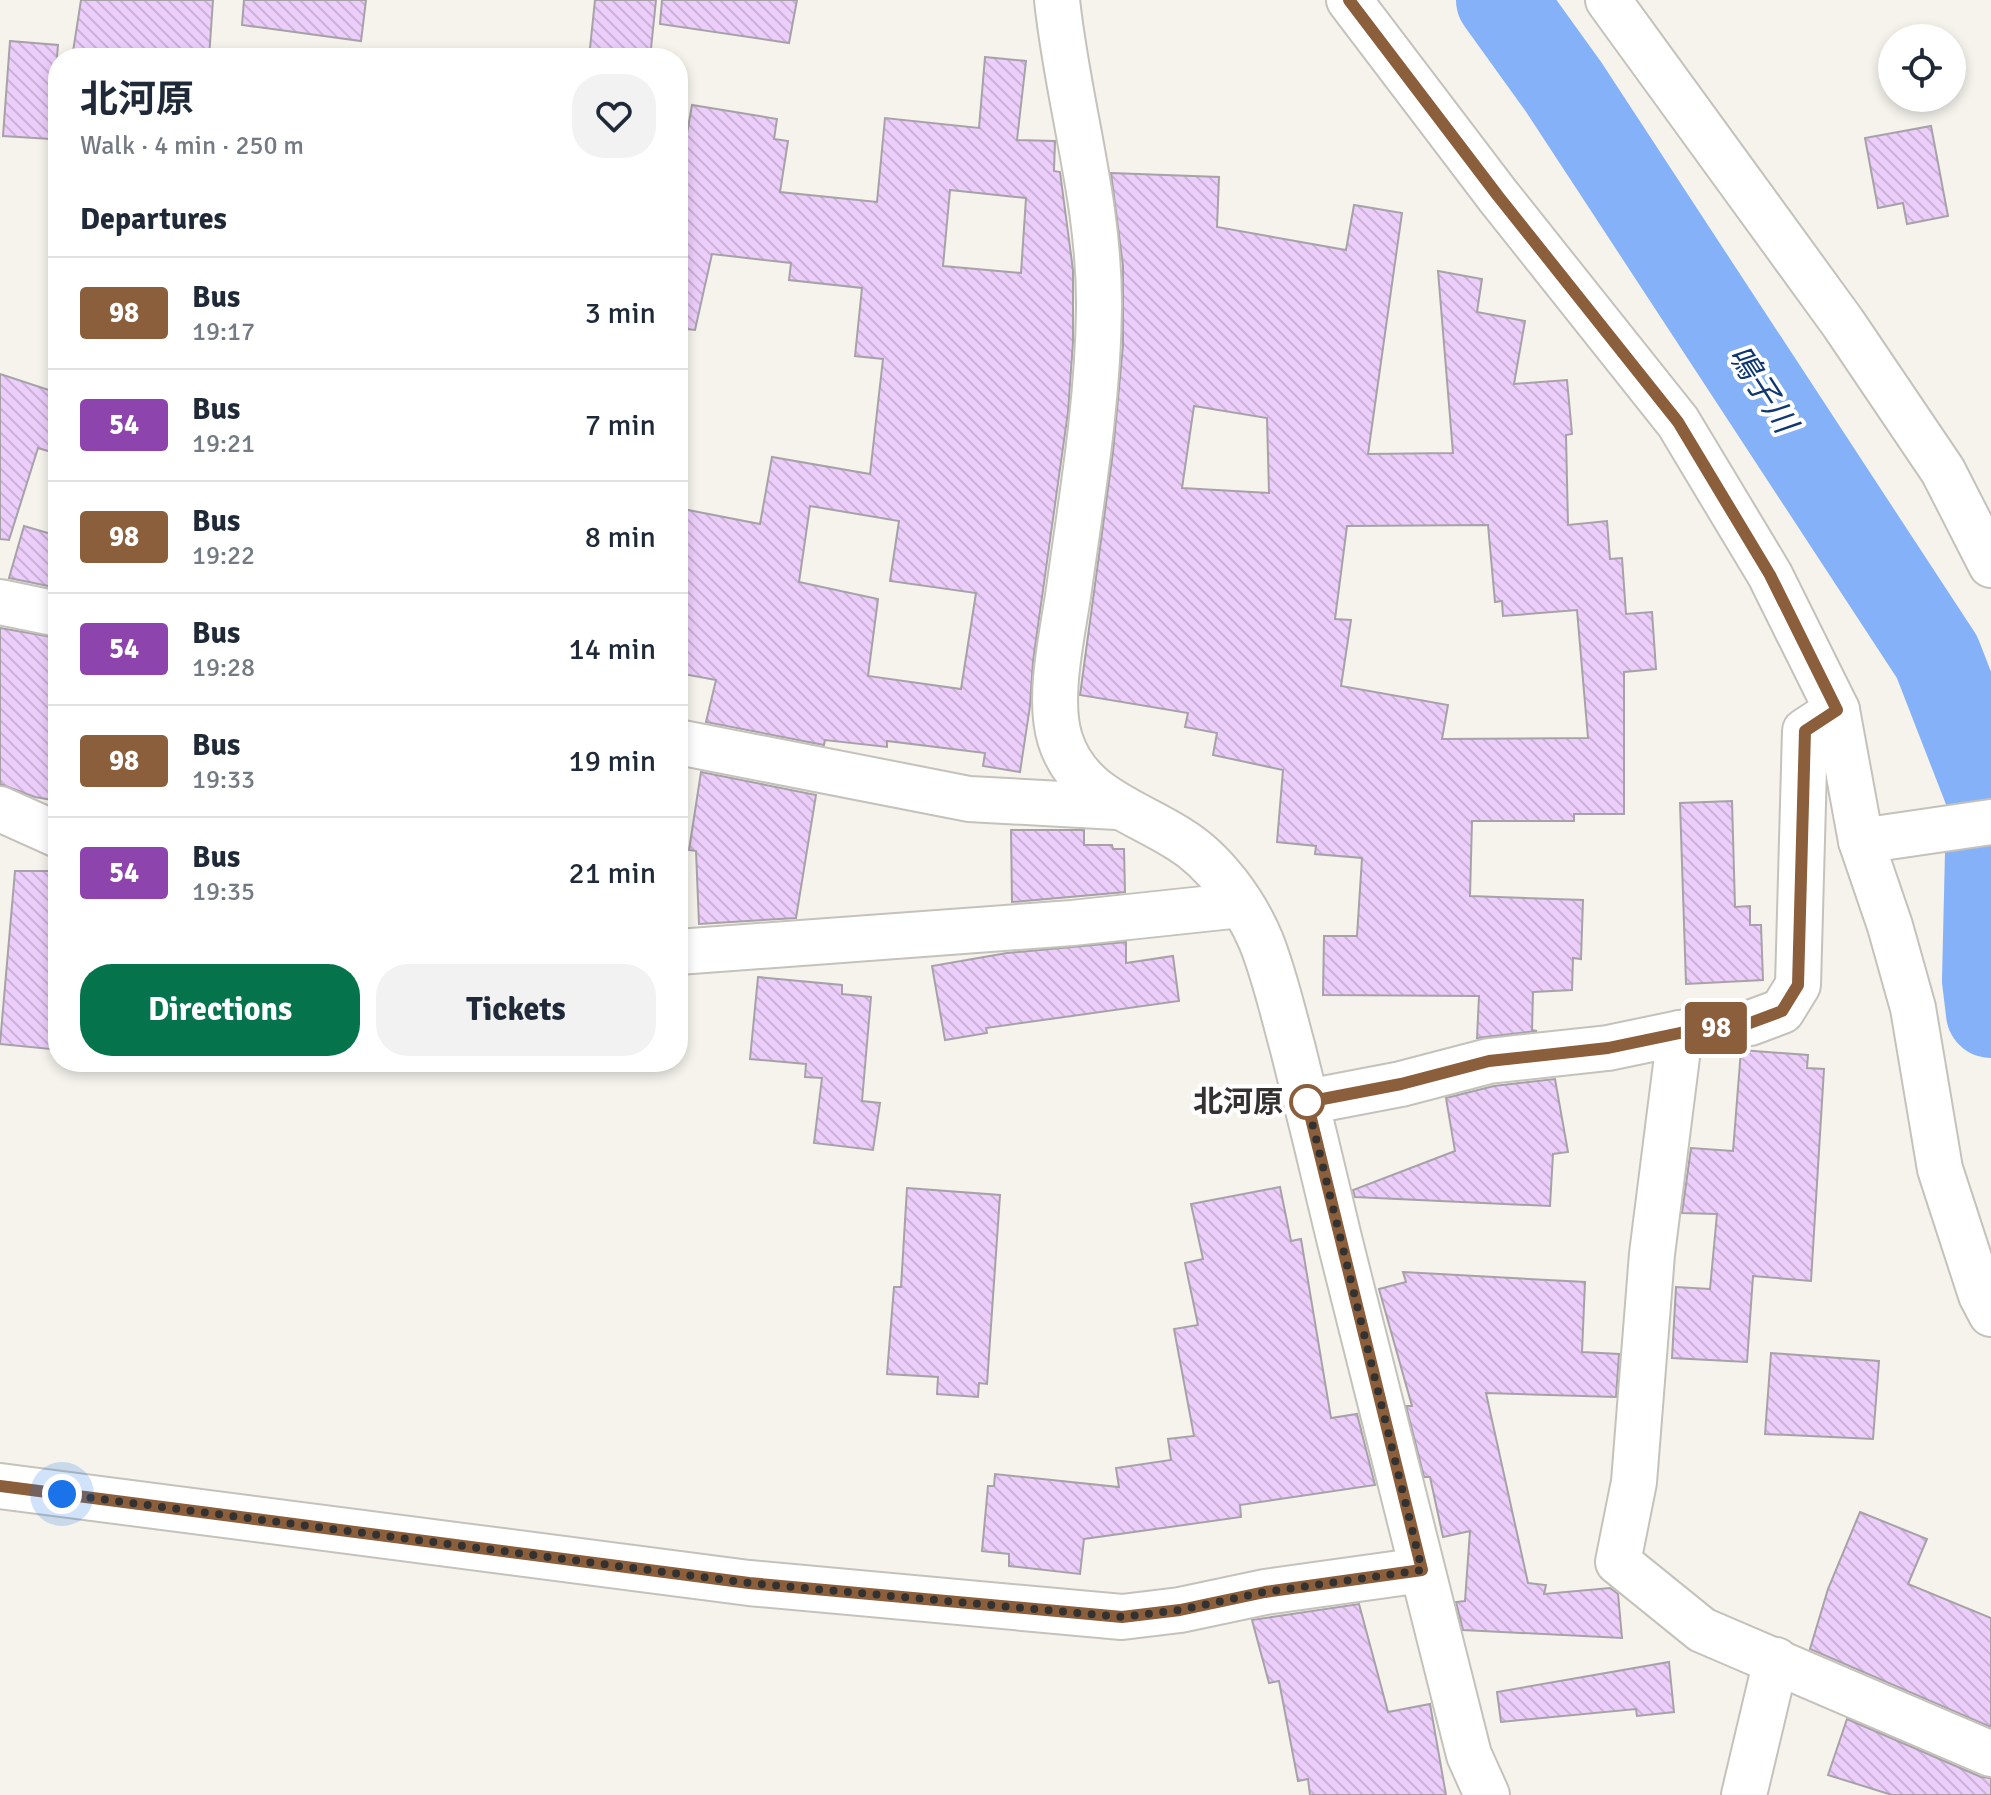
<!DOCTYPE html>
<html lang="en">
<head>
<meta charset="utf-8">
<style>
  :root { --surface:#fff; --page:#f2f2f3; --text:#1f2937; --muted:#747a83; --line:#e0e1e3; --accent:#05734c }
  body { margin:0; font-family:Signika,"Noto Sans JP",sans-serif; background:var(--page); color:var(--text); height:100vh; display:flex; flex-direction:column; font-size:30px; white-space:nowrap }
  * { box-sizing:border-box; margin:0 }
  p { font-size:26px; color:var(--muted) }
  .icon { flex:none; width:44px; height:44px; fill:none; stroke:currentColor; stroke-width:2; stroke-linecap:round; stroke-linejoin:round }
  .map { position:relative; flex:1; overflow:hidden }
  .panel { position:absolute; left:48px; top:48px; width:640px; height:1024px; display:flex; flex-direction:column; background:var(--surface); border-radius:32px; box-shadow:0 4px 12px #0003 }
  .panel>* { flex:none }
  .badge { padding:0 16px; border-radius:6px; font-size:28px; line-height:52px }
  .controls { position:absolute; left:1878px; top:24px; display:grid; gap:16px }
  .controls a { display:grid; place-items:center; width:88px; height:88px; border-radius:50%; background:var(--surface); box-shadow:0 4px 12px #0003; font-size:40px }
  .you { position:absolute; width:40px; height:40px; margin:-20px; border:6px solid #fff; border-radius:50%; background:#1a73e8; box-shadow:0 0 0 12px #1a73e833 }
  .map>.badge { position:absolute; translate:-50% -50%; box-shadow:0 0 0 4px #fff }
  h2 { padding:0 32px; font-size:30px; line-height:72px }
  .round { display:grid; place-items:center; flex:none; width:84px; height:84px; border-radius:32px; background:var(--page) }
  .summary { display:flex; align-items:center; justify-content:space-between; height:136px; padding:0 32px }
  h1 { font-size:38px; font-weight:700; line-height:60px }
  .primary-button { display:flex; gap:16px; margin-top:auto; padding:16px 32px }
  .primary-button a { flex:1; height:92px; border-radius:32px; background:var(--accent); color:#fff; font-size:32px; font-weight:700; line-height:92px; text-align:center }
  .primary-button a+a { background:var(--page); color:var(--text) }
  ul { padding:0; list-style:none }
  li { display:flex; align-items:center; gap:24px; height:112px; padding:0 32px; border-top:2px solid var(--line) }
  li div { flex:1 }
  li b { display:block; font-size:30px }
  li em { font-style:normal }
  li .badge { min-width:88px; font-weight:700; text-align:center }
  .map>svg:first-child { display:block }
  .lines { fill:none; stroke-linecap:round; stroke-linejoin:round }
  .river { stroke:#84b1f7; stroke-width:90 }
  .building { fill:url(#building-back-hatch); stroke:#a6a2a8; stroke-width:2; fill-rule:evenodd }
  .minor-casing { stroke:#c4c2bb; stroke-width:48 }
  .minor { stroke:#fff; stroke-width:44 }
  .line-casing { stroke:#fff; stroke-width:18 }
  .line { stroke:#8b5e3c; stroke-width:12 }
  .walk { stroke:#333230; stroke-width:8; stroke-dasharray:0 14.4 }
  .stop-dot { fill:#fff; stroke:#8b5e3c; stroke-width:4 }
  .labels { text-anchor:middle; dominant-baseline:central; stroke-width:8; stroke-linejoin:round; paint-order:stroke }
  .stop-label { font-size:30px; font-weight:bold; fill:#333230; stroke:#fff; text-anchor:end }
  .water-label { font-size:32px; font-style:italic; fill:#0e3773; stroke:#fff }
</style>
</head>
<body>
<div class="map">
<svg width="1991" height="1795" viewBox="0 0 1991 1795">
  <defs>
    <pattern id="building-back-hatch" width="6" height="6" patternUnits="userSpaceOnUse" patternTransform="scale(2)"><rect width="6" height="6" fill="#eccefa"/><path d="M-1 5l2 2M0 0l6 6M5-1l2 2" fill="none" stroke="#cbb1d7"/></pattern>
  </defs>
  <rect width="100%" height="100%" fill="#f5f3ec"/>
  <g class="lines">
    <!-- river -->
    <g class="river">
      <path d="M1501,0l62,86 374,571 54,139"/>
      <path d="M1991,810l-4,170 4,33"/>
    </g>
  </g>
  <!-- building -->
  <g class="building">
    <path d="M81,0h132l-4,58h-137z"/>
    <path d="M244,0h122l-5,41 -119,-16z"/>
    <path d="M595,0h61l-6,58h-61z"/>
    <path d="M662,0h135l-8,43 -129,-19z"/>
    <path d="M10,41l48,4 -8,94 -47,-3z"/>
    <path d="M985,57l41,4 -9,79 38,1 -1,30 6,1 13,98v72l-5,70 -35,249 -3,45 -10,66 -37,-6 2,-13 -98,-12v6l-62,-7 -1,5 -118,-23 10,-42 -38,-7v-165l82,16 12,-67 98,17 13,-115 -28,-3 7,-68 -73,-8 2,-17 -79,-9 -17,76 -17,-2v-143l14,-80 85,14 -3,20 14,2 -8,51 97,10 8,-84 94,10zM950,190l76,8 -5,75 -78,-7zM810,506l89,15 -9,60 86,12 -15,96 -93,-13 10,-77 -79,-17z"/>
    <path d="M1931,126l17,90 -41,8 -4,-21 -25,5 -13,-70z"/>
    <path d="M1111,173l108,4 -2,50 129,23 8,-45 48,8 -34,241 85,-1 -15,-182 44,8 -5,33 48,9 -11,63 53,-4 5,54 -6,1 2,90 39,-4 3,38 12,-1 4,56 26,-2 4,57 -32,3v142h-50v7h-102l-2,75 113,4 -2,59 -8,-1 -1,32 -39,2 -1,38 5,1 -60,7 2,-42 -156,-1 1,-59h33l5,-78 -47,-4 1,-8 -39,-4 6,-72 -70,-15 4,-22 -32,-6 3,-14 -108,-18 33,-243 10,-107v-79zM1194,406l73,12 2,75 -87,-5zM1488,525l7,77 7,-1 1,15 74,-6 11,128 -146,1 6,-34 -107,-19 10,-66 -16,-1 12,-93z"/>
    <path d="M0,374l58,19v61l-20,-6 -29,92 -9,-1z"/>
    <path d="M24,526l34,10v52l-49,-10z"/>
    <path d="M0,628l58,10v163l-23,-4 -35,-13z"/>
    <path d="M701,772l115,23 -20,123 -97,6 -3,-73 -7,-1z"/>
    <path d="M1732,801l3,106 15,-1v19h11l2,55 -77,4 -6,-181z"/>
    <path d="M1011,830h73v15h28l1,4h11l1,43 -113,10z"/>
    <path d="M15,871h43v94l-8,84 -50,-5z"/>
    <path d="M1126,942v21l47,-7 6,45 -193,27 1,5 -42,7 -13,-74 75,-13z"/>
    <path d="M758,977l84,8v9l29,3 -9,104 18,2 -7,47 -59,-7 8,-65 -17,-1 1,-13 -56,-5z"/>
    <path d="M1741,1050l67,5 -1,13 17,1 -13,212 -58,-5 -6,86 -75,-4 4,-71 34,2 7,-75 -35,-1 9,-65 42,3z"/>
    <path d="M1555,1079l13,73 -15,2 -3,52 -195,-9 -2,-7 102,-39 -9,-53 48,-12z"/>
    <path d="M1280,1187l11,54 10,-2 30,179 26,-4 18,71 -135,20 1,12 -157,22 -4,35 -71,-8v-12l-27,-3 6,-65h6l1,-12 124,13 -3,-19 55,-8 -3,-21 26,-3 -20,-107 24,-4 -13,-62 18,-4 -12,-55z"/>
    <path d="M907,1188l93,7 -13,189 -8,-1 -1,14 -41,-3 1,-17 -51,-3 7,-87h7z"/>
    <path d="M1403,1272l182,10 -3,70 37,2 -3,43 -130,-4 42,190 18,2 -2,9 66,-6 8,6 4,44 -159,-8 -7,-28 9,-1 5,-70 -27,6 -13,-60h-6l-18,-71h6l-33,-117 27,-7z"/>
    <path d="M1771,1353l108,8 -6,78 -108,-5z"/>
    <path d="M1860,1512l67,27 -19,45 83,34v109l-181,-78 18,-60z"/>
    <path d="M1359,1604l29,108 42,-8 16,91h-136l-2,-16 -10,2 -19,-100 -10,2 -17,-63z"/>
    <path d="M1669,1662l5,50 -37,4 -1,-7 -135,13 -4,-30z"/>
    <path d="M1847,1719l134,58 10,1v17h-99l-64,-20z"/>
  </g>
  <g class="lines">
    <!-- minor casing -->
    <g class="minor-casing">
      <g id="minor">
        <path d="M1057,0c11,104 43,201 42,308 -1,95 -17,188 -30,281 -6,44 -22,108 -9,150 18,58 74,71 119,100 35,21 66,64 82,102 14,35 22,72 32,108 16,64 32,129 47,193 42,171 85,342 129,513l18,40"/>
        <path d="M1349,0l149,196 180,226 92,153 67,135 24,131 29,85 23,82 27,161 41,126 10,19"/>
        <path d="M1608,0l235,323 100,148 48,94"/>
        <path d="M0,602l58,12"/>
        <path d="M678,742l291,57 148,8"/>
        <path d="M0,809l58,26"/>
        <path d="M1861,841l130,-19"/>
        <path d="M678,952l394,-29 169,-18"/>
        <path d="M1680,1033l-28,221 -18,228 -16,80 84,68 289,124"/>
        <path d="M1307,1102l94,-18 88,-23 119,-13 72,-15 70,-10 32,-12 16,-26 7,-254 32,-21"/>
        <path d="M0,1486l749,97 373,34 58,-7 85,-18 157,-22"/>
        <path d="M1744,1795l32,-135"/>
      </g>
    </g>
    <!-- minor -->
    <use href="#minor" class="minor"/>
  </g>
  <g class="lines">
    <!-- line casing -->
    <g class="line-casing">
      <path id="line" d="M0,1486l749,97 373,34 58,-7 85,-18 157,-22 -115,-468 94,-18 88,-23 119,-13 72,-15 70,-10 32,-12 16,-26 7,-254 32,-21 -67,-135 -92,-153 -180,-226 -149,-196"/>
    </g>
    <!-- line -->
    <use href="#line" class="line"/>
    <!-- walk -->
    <path class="walk" d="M62,1494l687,89 373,34 58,-7 85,-18 157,-22 -115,-468"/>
  </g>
  <!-- markers -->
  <circle class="stop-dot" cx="1307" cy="1102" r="16"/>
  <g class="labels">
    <!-- stop labels -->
    <g class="stop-label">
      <text x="1283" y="1102">北河原</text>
    </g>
    <!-- water labels -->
    <g class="water-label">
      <text transform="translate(1762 389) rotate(57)">鳴子川</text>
    </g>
  </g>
</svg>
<div class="controls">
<a><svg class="icon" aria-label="locate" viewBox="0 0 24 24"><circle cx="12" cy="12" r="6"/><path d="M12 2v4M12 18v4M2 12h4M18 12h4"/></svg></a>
</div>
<div class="you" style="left:62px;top:1494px"></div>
<b class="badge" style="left:1716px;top:1028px;background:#8b5e3c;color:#fff">98</b>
<section class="panel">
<div class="summary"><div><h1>北河原</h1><p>Walk · 4 min · 250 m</p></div><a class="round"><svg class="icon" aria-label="heart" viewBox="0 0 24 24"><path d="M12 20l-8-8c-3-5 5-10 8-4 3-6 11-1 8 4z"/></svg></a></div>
<h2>Departures</h2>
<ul>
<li><span class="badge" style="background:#8b5e3c;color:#fff">98</span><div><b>Bus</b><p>19:17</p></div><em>3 min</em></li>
<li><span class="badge" style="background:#8e44ad;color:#fff">54</span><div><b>Bus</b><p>19:21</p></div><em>7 min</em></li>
<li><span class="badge" style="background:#8b5e3c;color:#fff">98</span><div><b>Bus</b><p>19:22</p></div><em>8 min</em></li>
<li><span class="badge" style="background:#8e44ad;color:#fff">54</span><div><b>Bus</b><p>19:28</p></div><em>14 min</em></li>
<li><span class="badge" style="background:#8b5e3c;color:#fff">98</span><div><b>Bus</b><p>19:33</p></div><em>19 min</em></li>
<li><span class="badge" style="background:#8e44ad;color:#fff">54</span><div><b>Bus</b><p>19:35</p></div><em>21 min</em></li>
</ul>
<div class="primary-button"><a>Directions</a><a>Tickets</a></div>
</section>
</div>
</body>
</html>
